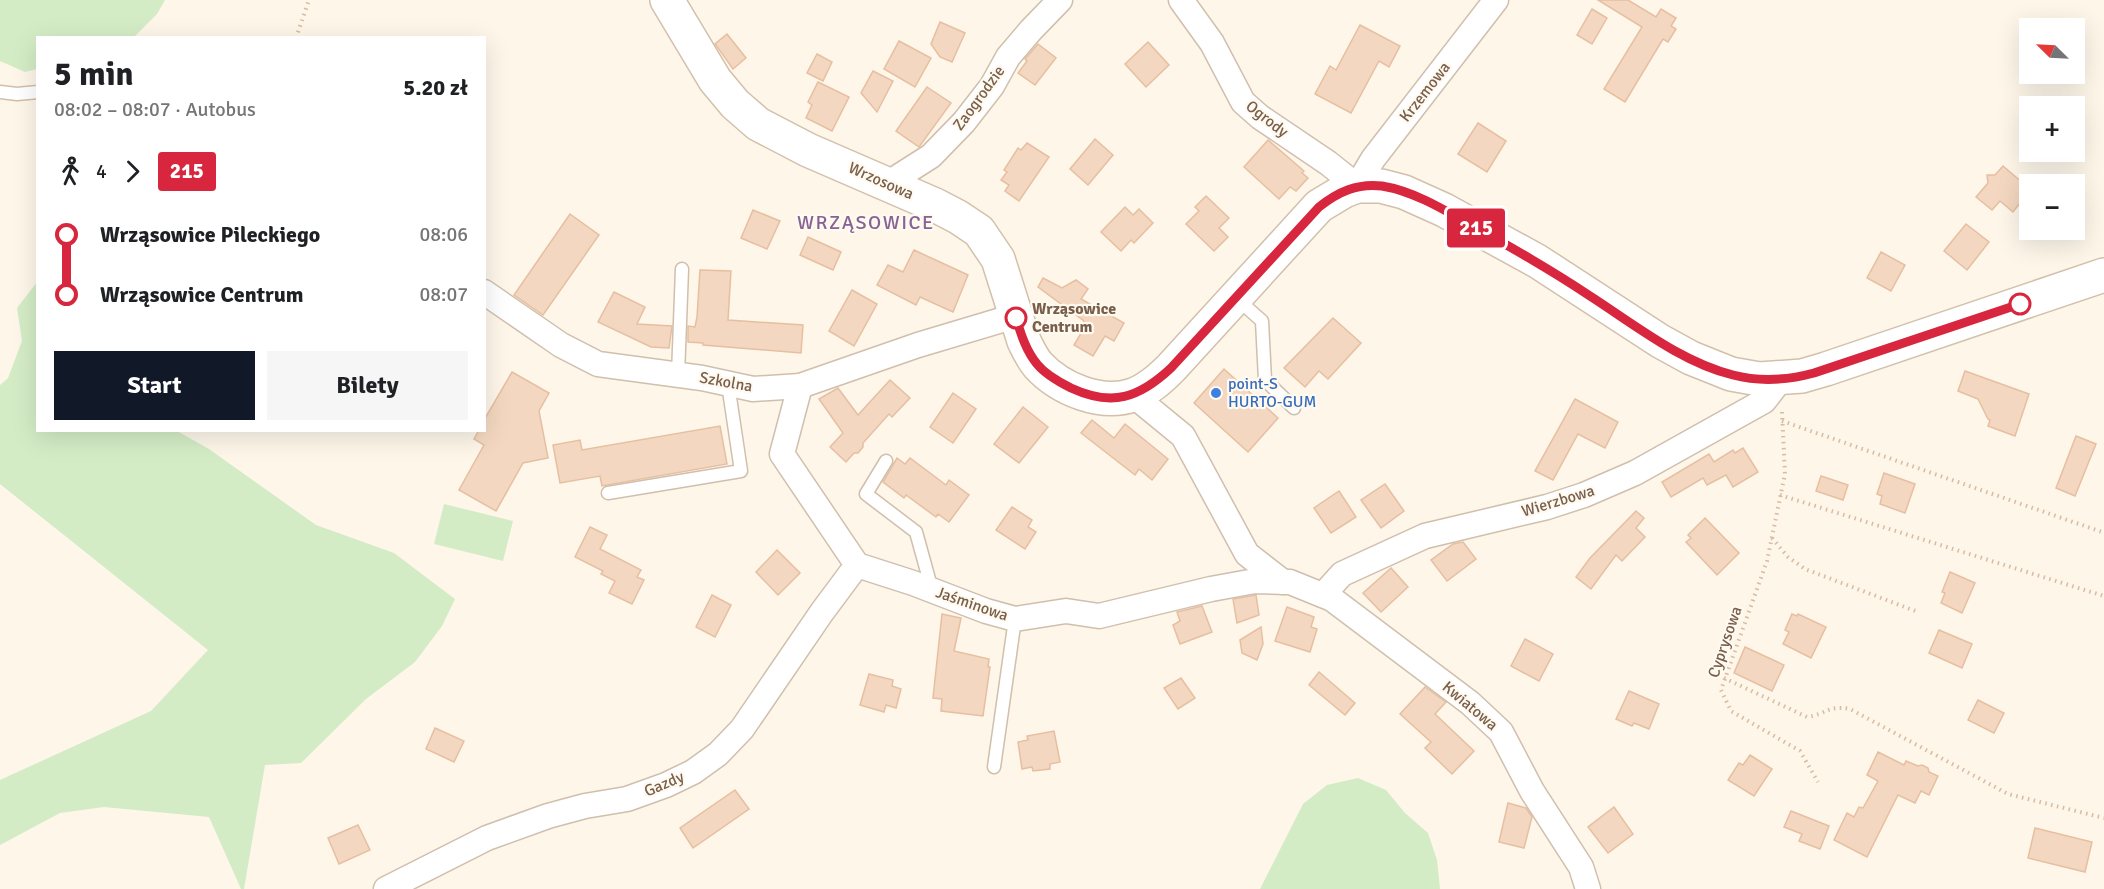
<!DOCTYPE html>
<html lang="pl">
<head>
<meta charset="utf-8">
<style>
  :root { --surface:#fff; --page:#f6f6f6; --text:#202124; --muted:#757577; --accent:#111827 }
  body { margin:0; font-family:Signika,sans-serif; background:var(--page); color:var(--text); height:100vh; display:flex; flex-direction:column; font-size:22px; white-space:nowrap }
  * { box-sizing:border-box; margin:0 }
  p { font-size:20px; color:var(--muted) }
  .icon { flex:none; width:33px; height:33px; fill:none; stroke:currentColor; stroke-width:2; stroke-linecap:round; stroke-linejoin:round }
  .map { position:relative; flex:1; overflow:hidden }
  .panel { position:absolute; left:36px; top:36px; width:450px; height:396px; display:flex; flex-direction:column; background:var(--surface); border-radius:0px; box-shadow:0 6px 24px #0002 }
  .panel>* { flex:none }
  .badge { padding:0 12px; border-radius:4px; font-size:21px; line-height:39px }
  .needle { width:39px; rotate:294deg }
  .fabs { position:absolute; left:2019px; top:18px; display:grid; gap:12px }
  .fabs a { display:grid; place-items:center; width:66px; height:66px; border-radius:0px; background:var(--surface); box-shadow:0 6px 24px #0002; font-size:30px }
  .map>.badge { position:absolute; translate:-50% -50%; box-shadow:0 0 0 3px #fff }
  .legs { display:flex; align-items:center; gap:9px; height:66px; padding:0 18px; font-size:20px }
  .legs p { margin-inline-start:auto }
  .summary { display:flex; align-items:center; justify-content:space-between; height:102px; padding:0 18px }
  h1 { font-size:33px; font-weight:800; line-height:45px }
  .action { display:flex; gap:12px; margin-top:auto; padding:12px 18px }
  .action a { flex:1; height:69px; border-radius:0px; background:var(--accent); color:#fff; font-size:24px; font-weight:800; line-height:69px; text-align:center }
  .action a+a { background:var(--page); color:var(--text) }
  ul { padding:0 18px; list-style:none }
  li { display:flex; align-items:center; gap:21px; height:60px; font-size:22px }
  li i { display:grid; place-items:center; width:9px; height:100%; margin:0 8px; background:currentColor }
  li i::after { content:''; width:15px; height:15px; margin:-8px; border:4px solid; border-radius:50%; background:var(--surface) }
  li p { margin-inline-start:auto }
  li:first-child i { background:linear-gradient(#0000 50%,currentColor 0) }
  li:last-child i { background:linear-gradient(currentColor 50%,#0000 0) }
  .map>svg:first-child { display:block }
  .green { fill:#d4ecc6 }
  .building { fill:#f3d7c0; stroke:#e7bfa0; stroke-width:1.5 }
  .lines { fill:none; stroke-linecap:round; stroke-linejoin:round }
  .lane-casing { stroke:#d0bfad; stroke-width:15 }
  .street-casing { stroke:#d0bfad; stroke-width:27 }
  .secondary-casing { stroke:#d3c0ab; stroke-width:36 }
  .path { stroke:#d9bba2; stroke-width:4; stroke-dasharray:1.5 4.5; stroke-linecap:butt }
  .lane { stroke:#fff; stroke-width:12 }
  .street { stroke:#fff; stroke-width:24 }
  .secondary { stroke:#fff; stroke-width:33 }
  .line-1-casing { stroke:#fff; stroke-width:14 }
  .line-1 { stroke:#d7263d; stroke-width:9 }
  .stop-1-dot { fill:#fff; stroke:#d7263d; stroke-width:3 }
  .shop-dot { fill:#3f7fe0; stroke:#fffaf0; stroke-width:2 }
  .labels { text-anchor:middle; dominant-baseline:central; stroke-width:4.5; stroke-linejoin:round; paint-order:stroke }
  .street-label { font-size:16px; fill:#795e4b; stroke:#fffaf0 }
  .stop-label { font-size:16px; font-weight:bold; fill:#795e4b; stroke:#fffaf0; text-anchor:start }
  .shop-label { font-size:16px; fill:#366cbe; stroke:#fffaf0; text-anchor:start }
  .quarter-label { font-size:20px; letter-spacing:1.5px; fill:#876395; stroke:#fffaf0 }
</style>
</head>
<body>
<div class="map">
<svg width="2104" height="889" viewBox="0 0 2104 889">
  <rect width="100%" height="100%" fill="#fdf6e9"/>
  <!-- green -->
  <g class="green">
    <path d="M0,0h165l-8,14 -23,23 -96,1 -1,31 -12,3 -25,-11z"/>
    <path d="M37,282l1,148 139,1 32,18 107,76 78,28 61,46 -13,27 -27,36 -49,37 -65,64 -36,2 -21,124h-3l-32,-72 -105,-10 -44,6 -60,32v-65l151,-69 57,-61 -208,-166v-99l8,-7 14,-37 -5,-33z"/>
    <path d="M444,504l69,17 -10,40 -69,-17z"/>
    <path d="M1358,778l28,12 19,23 23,20 9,27 3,29h-180l43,-85 24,-19z"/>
  </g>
  <!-- building -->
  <g class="building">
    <path d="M1598,0h30l28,17 5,-8 15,9 -5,8 5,3 -8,13 -5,-3 -38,63 -21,-13 38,-62z"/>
    <path d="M1592,9l15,9 -15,26 -15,-9z"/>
    <path d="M940,22l25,11 -13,29 -12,-5 -9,-13z"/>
    <path d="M1360,25l40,21 -11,21 -10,-6 -28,52 -36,-19 15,-28 6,4z"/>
    <path d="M727,34l19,24 -13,11 -18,-25z"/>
    <path d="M899,41l32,17 -16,29 -31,-18z"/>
    <path d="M1148,42l21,23 -23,22 -21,-23z"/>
    <path d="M1038,44l18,14 -21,27 -17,-12 9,-12 -2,-2z"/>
    <path d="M817,54l15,8 -9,19 -16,-8z"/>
    <path d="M873,71l20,10 -16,31 -16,-19z"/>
    <path d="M818,82l31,15 -17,34 -26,-13 6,-13 -4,-3z"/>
    <path d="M927,87l24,16 -32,44 -23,-16z"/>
    <path d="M1478,123l28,18 -19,31 -29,-18z"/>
    <path d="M1095,139l18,16 -25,30 -18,-16z"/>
    <path d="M1268,140l36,31 -2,2 6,5 -12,13 -6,-4 -11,12 -35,-32z"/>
    <path d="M1027,143l22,14 -30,44 -14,-10 4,-6 -8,-5 6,-8 -3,-2 14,-22 3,2z"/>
    <path d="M2003,166l27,23 -2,14h-8l-7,9 -13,-11 -8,9 -16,-13 12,-14 -1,-8h8z"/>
    <path d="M1206,196l23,22 -10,10 9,9 -14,14 -28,-27 13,-13 -4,-4z"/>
    <path d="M1125,207l8,8 6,-6 14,14 -19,20 -3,-3 -10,11 -20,-19z"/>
    <path d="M753,210l27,11 -13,28 -26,-11z"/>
    <path d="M570,214l29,21 -56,80 -29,-20z"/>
    <path d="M1966,224l23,18 -22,28 -23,-19z"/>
    <path d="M808,237l33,15 -8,18 -33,-15z"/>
    <path d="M914,250l54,25 -15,37 -33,-15 -4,8 -39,-20 11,-20 15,7z"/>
    <path d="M1881,252l24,13 -14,26 -24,-13z"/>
    <path d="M700,270l31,1 -3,49 75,5 -2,28 -98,-8v-2l-15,-1v-16l7,1 2,-10z"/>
    <path d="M1043,278l19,10 14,-8 12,9 -7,10 43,24 -10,18 -9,-5 -12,20 -19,-11 12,-20 -3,-2 1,-2 -46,-34z"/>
    <path d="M852,290l25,14 -23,42 -25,-15z"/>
    <path d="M614,292l31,15 -8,17 35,2 -3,22 -18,-1 -53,-25z"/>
    <path d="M1333,318l28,25 -33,36 -9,-8 -14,16 -21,-19z"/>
    <path d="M1224,369l54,49 -30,34 -54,-49z"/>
    <path d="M1965,371l64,23 -14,42 -27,-10 2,-6 -2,-1 -10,-20 -20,-8z"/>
    <path d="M512,372l37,21 -10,18 9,47 -25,5 -27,48 -37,-21 25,-45 -10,-6 5,-9h5v-10z"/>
    <path d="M890,380l20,18 -18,19 -3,-3 -26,29v4l-5,6h-4l-8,9 -16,-15 13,-14 -24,-34 19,-11 20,27z"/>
    <path d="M953,393l23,16 -23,34 -23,-16z"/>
    <path d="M1575,399l43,23 -13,26 -27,-14 -25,46 -18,-9z"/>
    <path d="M1023,407l25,20 -29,36 -25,-19z"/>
    <path d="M1092,420l22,18 11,-14 43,35 -16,21 -13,-11 -4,6 -54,-42z"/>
    <path d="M720,426l7,38 -125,22 -2,-10 -40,7 -7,-38 27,-5 2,10z"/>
    <path d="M2076,436l20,8 -21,52 -19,-8z"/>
    <path d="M1743,448l15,24 -25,15 -7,-12 -19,10 -4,-7 -32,19 -9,-15 47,-28 5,8 19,-12 2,3z"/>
    <path d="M897,458l8,6 5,-6 36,27 3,-5 20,15 -20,27 -11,-8 -2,3 -30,-22 -2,3 -21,-16z"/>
    <path d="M1884,473l31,11 -10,29 -25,-9 2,-8 -5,-2z"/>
    <path d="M1821,476l27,9 -5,15 -27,-9z"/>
    <path d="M1385,484l19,27 -23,17 -20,-28z"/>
    <path d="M1339,491l17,26 -25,16 -17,-25z"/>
    <path d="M1012,507l20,13 -4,7 8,5 -11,17 -29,-19z"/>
    <path d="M1636,511l8,7 -8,10 9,9 -23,24 -6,-6 -25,34 -15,-12 14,-19z"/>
    <path d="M1705,518l34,35 -22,22 -31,-33 5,-4 -3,-3z"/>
    <path d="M590,527l17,8 -7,14 41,21 -4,7 7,3 -12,24 -23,-11 6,-12 -14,-7 2,-3 -28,-14z"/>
    <path d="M1463,542l13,17 -29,22 -16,-21 22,-16z"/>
    <path d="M777,550l23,23 -22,22 -22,-23z"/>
    <path d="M1391,568l17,19 -27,25 -18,-19z"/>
    <path d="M1950,572l25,11 -13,30 -21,-10 4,-10 -3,-1z"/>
    <path d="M712,595l19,10 -16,32 -19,-10z"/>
    <path d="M1256,595l3,20 -22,8 -4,-24z"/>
    <path d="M1202,606l10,26 -32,12 -7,-19 7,-4 -3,-9z"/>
    <path d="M1287,607l27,10 -3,10 6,2 -7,23 -35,-11z"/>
    <path d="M942,614l19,4 -7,33 35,8 -1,8h2l-7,49 -42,-5 1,-12 -9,-1z"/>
    <path d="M1792,614l5,2 1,-2 28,13 -15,31 -28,-14 6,-12 -4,-2z"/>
    <path d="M1261,627l2,17 -6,16 -15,-7 -2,-13z"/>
    <path d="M1939,630l33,14 -10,24 -33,-15z"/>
    <path d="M1525,639l28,15 -14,27 -28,-15z"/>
    <path d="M1745,647l39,18 -12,26 -38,-18z"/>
    <path d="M1319,672l36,31 -10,12 -36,-30z"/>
    <path d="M869,674l24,6 -1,6 9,3 -5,19 -10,-3 -2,7 -24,-7z"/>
    <path d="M1181,678l14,20 -17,11 -14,-21z"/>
    <path d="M1425,687l21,15 -11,12 39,37 -22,23 -27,-26 6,-6 -31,-28z"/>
    <path d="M1629,691l30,13 -10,25 -15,-6 -2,3 -16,-7z"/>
    <path d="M1978,700l26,13 -10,20 -26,-13z"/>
    <path d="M435,728l29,13 -10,21 -28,-13z"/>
    <path d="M1054,731l6,31 -10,2v5l-17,2 -1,-4 -10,2 -4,-27 10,-2 -1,-4z"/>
    <path d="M1878,752l26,13 2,-4 12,5 4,-1 6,3 1,4 9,4 -9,19 -8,-4 -6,12 -17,-8 -31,62 -33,-17 13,-27 7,4 5,-10 4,1 15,-27 -11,-6z"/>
    <path d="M1750,755l22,14 -18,27 -26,-16 11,-17 4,2z"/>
    <path d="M735,790l14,19 -56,39 -13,-20z"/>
    <path d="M1508,803l18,5 6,9 -8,31 -25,-6z"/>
    <path d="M1614,807l19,27 -25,19 -20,-26z"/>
    <path d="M1791,811l38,15 -9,23 -21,-8 3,-7 -18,-7z"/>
    <path d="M358,825l12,25 -31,14 -11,-26z"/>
    <path d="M2035,828l57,14 -7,30 -57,-14z"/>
  </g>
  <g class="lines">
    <!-- lane casing -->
    <g class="lane-casing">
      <g id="lane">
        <path d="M0,92l17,2 21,-2"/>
        <path d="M1236,298l26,23 3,59 29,28"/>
        <path d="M678,375l4,-106"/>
        <path d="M886,461l-20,33 50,38 16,58"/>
        <path d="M608,493l133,-22 -13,-87"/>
        <path d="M994,767l21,-148"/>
      </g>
    </g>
    <!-- street casing -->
    <g class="street-casing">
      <g id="street">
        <path d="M1181,0l31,43 31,59 17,15 68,46 29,23 16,-27 123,-159"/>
        <path d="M887,184l44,-28 33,-34 28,-36 16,-29 23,-27 29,-30"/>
        <path d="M484,292l77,53 37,19 104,14 51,11 47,-3 118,-41 97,-29"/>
        <path d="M800,386l-18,68 75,111 56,18 73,28 29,8 51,-8 33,5 112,-27 44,-8 35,1 42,17 138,104 31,29 31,59 49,76 7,22"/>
        <path d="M1133,395l50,41 64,118 36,28"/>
        <path d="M1323,595l19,-21 83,-38 122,-29 37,-12 51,-22 129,-72 17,-22"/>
        <path d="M386,889l101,-51 61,-22 37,-10 42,-7 39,-14 27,-13 25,-18 24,-25 80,-117 35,-47"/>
      </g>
    </g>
    <!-- secondary casing -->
    <g class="secondary-casing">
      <path id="secondary" d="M667,0l48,80 20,24 23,20 50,26 127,55 23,12 21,14 19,28 26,82c4,8 8,17 14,24 22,24 63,41 95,30 15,-5 27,-16 38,-27l148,-162 25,-15 13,-5h24l23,6 40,18 93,51 123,80 31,17 40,16 28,5 43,-3 24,-7 278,-94"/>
    </g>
    <!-- path -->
    <g class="path">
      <path d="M296,38l13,-38"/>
      <path d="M1782,412l3,62 -18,87 -46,129 10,21 69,40 18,31"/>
      <path d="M1782,421l320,111"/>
      <path d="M1780,495l324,101"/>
      <path d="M1772,538l16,19 17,12 113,43"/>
      <path d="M1724,678l83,39c20,-3 20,-12 43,-8l158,85 96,24"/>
    </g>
    <!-- lane -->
    <use href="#lane" class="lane"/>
    <!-- street -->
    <use href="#street" class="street"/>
    <!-- secondary -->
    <use href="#secondary" class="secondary"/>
  </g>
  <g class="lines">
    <!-- line-1 casing -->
    <g class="line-1-casing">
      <path id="line-1" d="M1016,318c5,16 10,33 21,46 8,10 22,18 34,24 41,19 68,10 100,-20l148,-161c19,-15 38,-24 63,-21 31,5 61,23 87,38 42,23 82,46 121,72 45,29 91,66 143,79 27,7 55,5 81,-2l206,-69"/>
    </g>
    <!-- line-1 -->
    <use href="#line-1" class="line-1"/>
  </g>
  <!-- markers -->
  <g class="stop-1-dot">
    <circle cx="2020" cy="304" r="10"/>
    <circle cx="1016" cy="318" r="10"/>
  </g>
  <circle class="shop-dot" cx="1216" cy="393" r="6"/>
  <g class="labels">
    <!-- street labels -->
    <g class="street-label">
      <text transform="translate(1425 92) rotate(-52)">Krzemowa</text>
      <text transform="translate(979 98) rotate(-54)">Zaogrodzie</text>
      <text transform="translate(1267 119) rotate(38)">Ogrody</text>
      <text transform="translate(881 181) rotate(24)">Wrzosowa</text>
      <text transform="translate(726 382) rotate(10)">Szkolna</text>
      <text transform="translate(1558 501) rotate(-17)">Wierzbowa</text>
      <text transform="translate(972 604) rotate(19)">Jaśminowa</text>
      <text transform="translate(1725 642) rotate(-71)">Cyprysowa</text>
      <text transform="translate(1470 706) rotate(40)">Kwiatowa</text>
      <text transform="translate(664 784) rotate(-23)">Gazdy</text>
    </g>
    <!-- stop labels -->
    <g class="stop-label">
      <text x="1032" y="309">Wrząsowice<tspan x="1032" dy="18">Centrum</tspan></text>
    </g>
    <!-- shop labels -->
    <g class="shop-label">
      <text x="1228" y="384">point-S<tspan x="1228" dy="18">HURTO-GUM</tspan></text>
    </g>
    <!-- quarter labels -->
    <g class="quarter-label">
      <text x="866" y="222">WRZĄSOWICE</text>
    </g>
  </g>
</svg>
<div class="fabs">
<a><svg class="needle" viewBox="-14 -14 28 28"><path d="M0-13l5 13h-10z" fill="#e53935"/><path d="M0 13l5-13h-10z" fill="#757577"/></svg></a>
<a>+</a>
<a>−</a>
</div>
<b class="badge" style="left:1476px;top:228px;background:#d7263d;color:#fff">215</b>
<section class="panel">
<div class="summary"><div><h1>5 min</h1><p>08:02 – 08:07 · Autobus</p></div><b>5.20 zł</b></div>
<div class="legs"><svg class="icon" aria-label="walk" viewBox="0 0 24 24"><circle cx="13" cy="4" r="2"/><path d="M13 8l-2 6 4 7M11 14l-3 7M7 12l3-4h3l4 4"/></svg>4<svg class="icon" aria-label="forward" viewBox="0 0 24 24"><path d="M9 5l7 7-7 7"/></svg><b class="badge" style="background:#d7263d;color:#fff">215</b></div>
<ul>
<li><i style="color:#d7263d"></i><b>Wrząsowice Pileckiego</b><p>08:06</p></li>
<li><i style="color:#d7263d"></i><b>Wrząsowice Centrum</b><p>08:07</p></li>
</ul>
<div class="action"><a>Start</a><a>Bilety</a></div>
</section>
</div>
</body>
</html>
